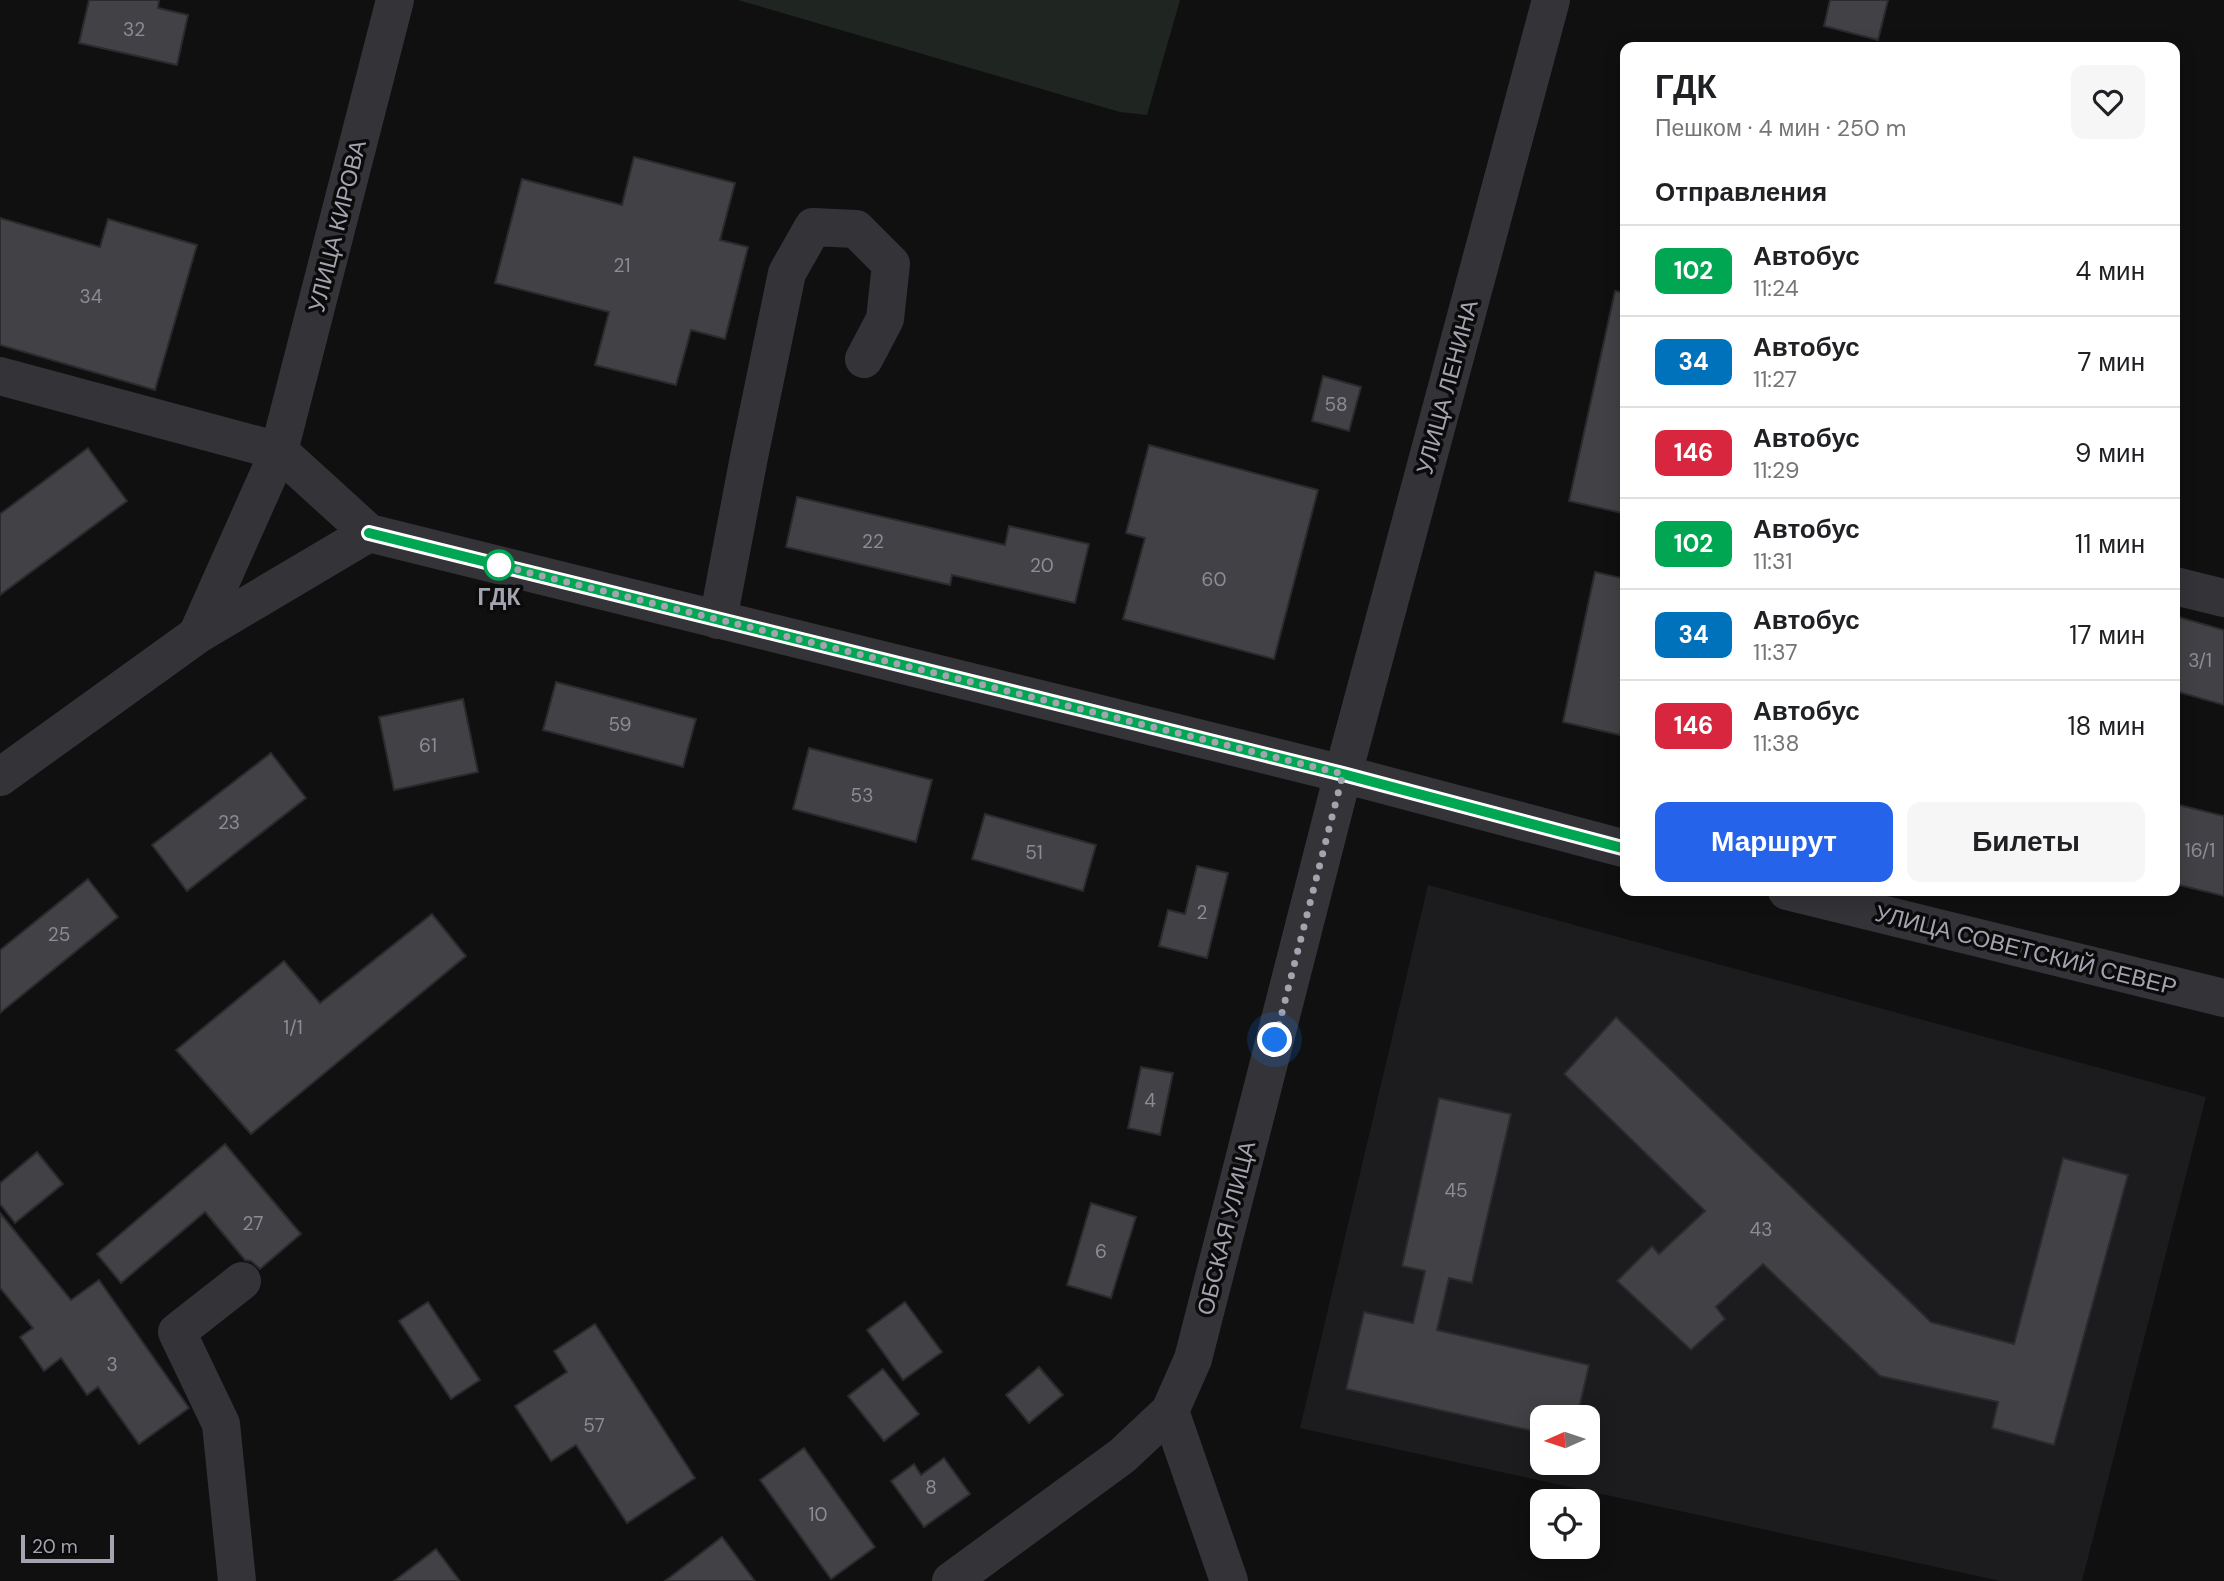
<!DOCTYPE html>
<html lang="ru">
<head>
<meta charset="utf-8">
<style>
  :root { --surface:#fff; --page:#f6f6f6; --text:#202124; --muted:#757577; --line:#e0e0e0; --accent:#2563eb }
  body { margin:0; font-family:"DM Sans",sans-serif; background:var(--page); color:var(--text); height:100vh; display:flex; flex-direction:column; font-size:26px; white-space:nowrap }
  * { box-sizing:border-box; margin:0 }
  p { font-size:23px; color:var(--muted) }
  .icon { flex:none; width:38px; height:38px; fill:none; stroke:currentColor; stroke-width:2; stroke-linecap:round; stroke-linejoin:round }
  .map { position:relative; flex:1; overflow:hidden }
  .side { position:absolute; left:1620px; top:42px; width:560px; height:854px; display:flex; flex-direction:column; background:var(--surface); border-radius:14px; box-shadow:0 4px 18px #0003 }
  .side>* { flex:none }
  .badge { padding:0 14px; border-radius:10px; font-size:24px; line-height:46px }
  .needle { width:46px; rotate:267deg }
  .fabs { position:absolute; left:1530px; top:1405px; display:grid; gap:14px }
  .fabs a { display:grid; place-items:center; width:70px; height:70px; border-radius:14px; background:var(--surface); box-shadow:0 4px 18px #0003; font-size:35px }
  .scale { position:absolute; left:21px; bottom:18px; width:93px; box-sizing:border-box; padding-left:7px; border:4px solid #a3a4b0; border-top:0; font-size:19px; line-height:24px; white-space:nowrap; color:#a3a4b0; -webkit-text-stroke:5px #0b0b0c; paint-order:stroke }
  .you { position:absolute; width:35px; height:35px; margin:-18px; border:5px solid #fff; border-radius:50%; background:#1a73e8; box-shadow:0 0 0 10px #1a73e833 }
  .map>.badge { position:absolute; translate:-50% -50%; box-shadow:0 0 0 4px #fff }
  h2 { padding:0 35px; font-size:26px; line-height:63px }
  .round { display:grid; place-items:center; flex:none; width:74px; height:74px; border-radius:14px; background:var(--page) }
  .head { display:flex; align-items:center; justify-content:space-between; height:119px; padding:0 35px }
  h1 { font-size:33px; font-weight:600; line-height:52px }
  .primary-button { display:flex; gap:14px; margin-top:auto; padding:14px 35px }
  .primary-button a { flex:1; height:80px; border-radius:14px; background:var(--accent); color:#fff; font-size:28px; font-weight:600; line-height:80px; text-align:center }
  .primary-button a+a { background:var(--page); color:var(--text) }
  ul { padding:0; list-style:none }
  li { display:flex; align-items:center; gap:21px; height:91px; padding:0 35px; border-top:2px solid var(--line) }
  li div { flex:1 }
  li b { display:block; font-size:26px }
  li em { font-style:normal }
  li .badge { min-width:77px; font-weight:700; text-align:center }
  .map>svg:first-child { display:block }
  .built { fill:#1c1c1e; fill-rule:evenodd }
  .green { fill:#1f2521 }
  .building { fill:#424246; stroke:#2b2a2d; stroke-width:2 }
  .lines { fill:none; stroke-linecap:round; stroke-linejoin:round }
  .minor { stroke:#343338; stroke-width:38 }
  .line-casing { stroke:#fff; stroke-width:16 }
  .line { stroke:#00a651; stroke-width:10 }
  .walk { stroke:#a3a4b0; stroke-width:7; stroke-dasharray:0 12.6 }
  .stop-dot { fill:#fff; stroke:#00a651; stroke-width:3.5 }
  .labels { text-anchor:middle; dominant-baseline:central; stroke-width:7; stroke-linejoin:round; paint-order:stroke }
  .number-label { font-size:19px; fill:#8b8c96 }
  .street-label { font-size:23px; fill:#a3a4b0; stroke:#0b0b0c }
  .stop-label { font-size:23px; font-weight:bold; fill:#a3a4b0; stroke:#0b0b0c }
</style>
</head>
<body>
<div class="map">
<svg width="2224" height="1581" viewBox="0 0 2224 1581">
  <rect width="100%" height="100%" fill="#101011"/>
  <!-- built -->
  <path class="built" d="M1428,885l778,212 -124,484h-82l-700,-153zM1542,1418h45v45h-45z"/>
  <!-- green -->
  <path class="green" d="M738,0h442l-33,115 -27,-3z"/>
  <!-- building -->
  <g class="building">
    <path d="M89,0h70l-1,8 30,7 -11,50 -98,-22z"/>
    <path d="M1830,0h58l-10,40 -54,-14z"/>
    <path d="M634,157l101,26 -15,57 28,7 -23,92 -34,-9 -15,55 -81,-20 14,-53 -114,-29 27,-104 100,26z"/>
    <path d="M0,218l100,29 8,-28 89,26 -42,145 -155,-45z"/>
    <path d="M1615,291l11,2v221l-57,-13z"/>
    <path d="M1323,376l38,11 -12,44 -37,-10z"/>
    <path d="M1149,445l169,45 -44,169 -151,-40 22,-81 -19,-5z"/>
    <path d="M88,448l39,53 -127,94v-81z"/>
    <path d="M797,497l208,48 4,-19 80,18 -14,59 -123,-28 -2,10 -164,-38z"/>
    <path d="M1595,572l31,7v130l-6,26 -57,-13z"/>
    <path d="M2175,616l49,14v75l-49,-14z"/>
    <path d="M556,682l140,37 -13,48 -140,-37z"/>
    <path d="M463,699l15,73 -84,18 -15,-73z"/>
    <path d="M809,748l123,32 -16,62 -123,-33z"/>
    <path d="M271,753l35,45 -119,93 -35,-46z"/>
    <path d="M2175,804l49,12v80l-49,-12z"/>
    <path d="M985,814l111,31 -13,46 -111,-32z"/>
    <path d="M1197,866l31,7 -21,85 -48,-12 9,-36 17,4z"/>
    <path d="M88,879l30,38 -118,96v-63z"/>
    <path d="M432,914l34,42 -215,178 -75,-84 108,-89 36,42z"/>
    <path d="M1616,1017l315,305 83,22 49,-186 65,17 -74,270 -62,-17 6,-26 -118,-26 -117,-112 -47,43 9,12 -34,31 -74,-69 35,-35 7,8 46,-43 -141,-137z"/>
    <path d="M1141,1067l32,6 -13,62 -32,-7z"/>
    <path d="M1439,1098l72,16 -39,169 -23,-5 -12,52 152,35 -12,53h-35v15l-196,-44 18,-77 49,11 12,-52 -23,-5z"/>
    <path d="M225,1144l76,90 -41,35 -9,-8 -6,-1 -40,-48 -84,71 -24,-29z"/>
    <path d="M37,1152l26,32 -48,39 -15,-19v-21z"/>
    <path d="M1091,1203l45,14 -25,81 -44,-13z"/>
    <path d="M0,1213l71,87 28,-20 90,128 -50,36 -41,-57 -11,8 -26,-37 -17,13 -24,-34 13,-9 -33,-40z"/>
    <path d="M428,1302l52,78 -29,19 -52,-78z"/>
    <path d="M905,1302l37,50 -39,28 -36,-50z"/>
    <path d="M595,1324l100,154 -68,45 -51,-78 -25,16 -36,-55 52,-34 -13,-21z"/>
    <path d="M1039,1367l24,28 -34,28 -23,-28z"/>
    <path d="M883,1369l36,45 -35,27 -36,-45z"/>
    <path d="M804,1448l71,99 -44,32 -71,-99z"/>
    <path d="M944,1458l26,36 -46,33 -33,-46 23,-17 7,11z"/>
    <path d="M722,1537l33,44h-90z"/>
    <path d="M436,1549l24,32h-66z"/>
  </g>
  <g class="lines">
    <!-- minor -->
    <g class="minor">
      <path d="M0,376l279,75 90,82 974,241 283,75"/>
      <path d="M2175,586l49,12"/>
      <path d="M718,620l31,-163 38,-184 26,-46 43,2 35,35 -6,55 -21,40"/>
      <path d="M197,635l82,-184 116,-451"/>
      <path d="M0,777l197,-142 172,-102"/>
      <path d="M1787,891l437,107"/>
      <path d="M1170,1411l59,170"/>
      <path d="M237,1581l-16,-157 -44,-92 65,-51"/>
      <path d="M951,1581l171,-125 48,-45 23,-52 150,-585 208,-774"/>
    </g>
  </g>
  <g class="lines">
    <!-- line casing -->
    <g class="line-casing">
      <path id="line" d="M369,533l974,241 283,75"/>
    </g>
    <!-- line -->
    <use href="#line" class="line"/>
    <!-- walk -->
    <path class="walk" d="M499,565l-9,-2 853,211 -68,266"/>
  </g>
  <!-- markers -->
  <circle class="stop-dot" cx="499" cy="565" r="14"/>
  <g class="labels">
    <!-- number labels -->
    <g class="number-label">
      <text x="134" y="29">32</text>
      <text x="622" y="265">21</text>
      <text x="91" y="296">34</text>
      <text x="1336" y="404">58</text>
      <text x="873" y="541">22</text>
      <text x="1042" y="565">20</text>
      <text x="1214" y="579">60</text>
      <text x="2200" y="660">3/1</text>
      <text x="620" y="724">59</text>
      <text x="428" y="745">61</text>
      <text x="862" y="795">53</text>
      <text x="229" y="822">23</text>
      <text x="2200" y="850">16/1</text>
      <text x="1034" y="852">51</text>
      <text x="1202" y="912">2</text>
      <text x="59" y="934">25</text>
      <text x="293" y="1027">1/1</text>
      <text x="1150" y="1100">4</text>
      <text x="1456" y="1190">45</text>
      <text x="253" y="1223">27</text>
      <text x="1761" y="1229">43</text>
      <text x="1101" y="1251">6</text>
      <text x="112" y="1364">3</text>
      <text x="594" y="1425">57</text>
      <text x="931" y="1487">8</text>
      <text x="818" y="1514">10</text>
    </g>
    <!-- street labels -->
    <g class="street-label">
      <text transform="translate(337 226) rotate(-76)">УЛИЦА КИРОВА</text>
      <text transform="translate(1447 387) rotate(-75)">УЛИЦА ЛЕНИНА</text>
      <text transform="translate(2026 950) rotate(14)">УЛИЦА СОВЕТСКИЙ СЕВЕР</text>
      <text transform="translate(1226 1228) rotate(-76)">ОБСКАЯ УЛИЦА</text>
    </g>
    <!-- stop labels -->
    <g class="stop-label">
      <text x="499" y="597">ГДК</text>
    </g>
  </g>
</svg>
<div class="fabs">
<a><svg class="needle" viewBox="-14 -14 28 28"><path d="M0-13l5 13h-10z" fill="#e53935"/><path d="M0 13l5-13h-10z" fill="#757577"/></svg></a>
<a><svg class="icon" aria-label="locate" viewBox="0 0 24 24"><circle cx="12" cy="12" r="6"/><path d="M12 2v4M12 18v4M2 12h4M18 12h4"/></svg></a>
</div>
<div class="scale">20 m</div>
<div class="you" style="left:1275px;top:1040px"></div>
<section class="side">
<div class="head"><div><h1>ГДК</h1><p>Пешком · 4 мин · 250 m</p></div><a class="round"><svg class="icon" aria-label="heart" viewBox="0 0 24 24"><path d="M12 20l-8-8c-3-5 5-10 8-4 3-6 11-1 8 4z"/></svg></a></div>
<h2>Отправления</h2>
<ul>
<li><span class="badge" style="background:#00a651;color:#fff">102</span><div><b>Автобус</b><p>11:24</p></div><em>4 мин</em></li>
<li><span class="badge" style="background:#0072bc;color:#fff">34</span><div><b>Автобус</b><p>11:27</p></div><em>7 мин</em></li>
<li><span class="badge" style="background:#d7263d;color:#fff">146</span><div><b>Автобус</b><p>11:29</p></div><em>9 мин</em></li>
<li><span class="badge" style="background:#00a651;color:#fff">102</span><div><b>Автобус</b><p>11:31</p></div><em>11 мин</em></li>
<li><span class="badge" style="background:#0072bc;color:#fff">34</span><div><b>Автобус</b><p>11:37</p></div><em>17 мин</em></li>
<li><span class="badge" style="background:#d7263d;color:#fff">146</span><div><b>Автобус</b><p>11:38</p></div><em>18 мин</em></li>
</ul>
<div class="primary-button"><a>Маршрут</a><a>Билеты</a></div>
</section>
</div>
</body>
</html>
